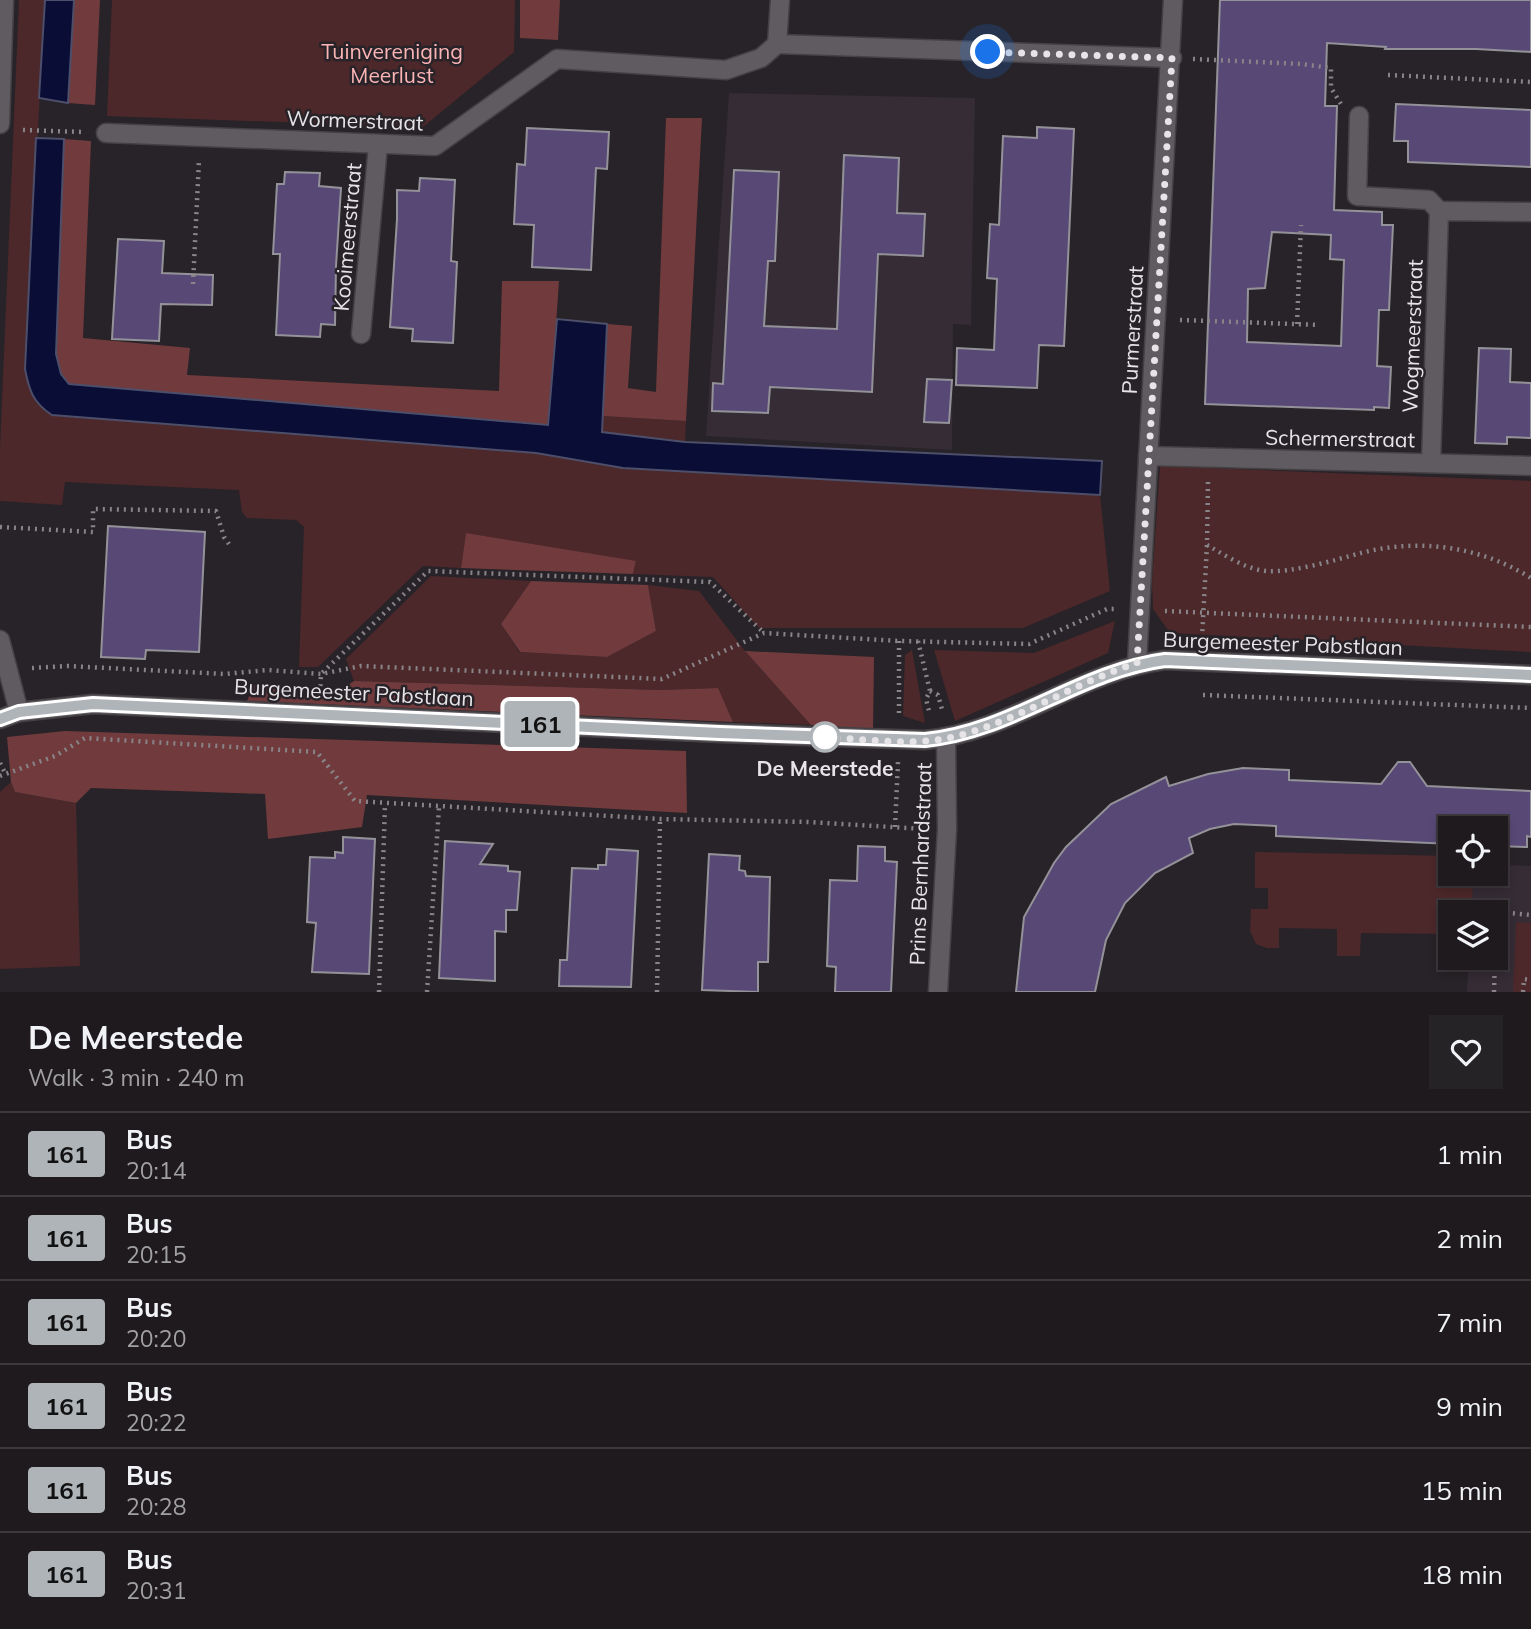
<!DOCTYPE html>
<html lang="en">
<head>
<meta charset="utf-8">
<style>
  :root { --surface:#1e1a1e; --page:#262327; --text:#f1f3f6; --muted:#a1a1a4; --line:#3c383c }
  body { margin:0; font-family:Mulish,sans-serif; background:var(--page); color:var(--text); height:100vh; display:flex; flex-direction:column; font-size:26px; white-space:nowrap }
  * { box-sizing:border-box; margin:0 }
  p { font-size:23px; color:var(--muted) }
  .icon { flex:none; width:38px; height:38px; fill:none; stroke:currentColor; stroke-width:2; stroke-linecap:round; stroke-linejoin:round }
  .map { position:relative; height:992px; overflow:hidden }
  .details { display:flex; flex-direction:column; background:var(--surface); flex:1 }
  .details>* { flex:none }
  .badge { padding:0 14px; border-radius:5px; font-size:24px; line-height:46px }
  .buttons { position:absolute; left:1438px; top:816px; display:grid; gap:14px }
  .buttons a { display:grid; place-items:center; width:70px; height:70px; border-radius:0px; background:var(--surface); box-shadow:0 4px 10px #0003,0 0 0 2px var(--line); font-size:35px }
  .you { position:absolute; width:35px; height:35px; margin:-18px; border:5px solid #fff; border-radius:50%; background:#1a73e8; box-shadow:0 0 0 10px #1a73e833 }
  .map>.badge { position:absolute; translate:-50% -50%; box-shadow:0 0 0 4px #fff }
  .round { display:grid; place-items:center; flex:none; width:74px; height:74px; border-radius:0px; background:var(--page) }
  .overview { display:flex; align-items:center; justify-content:space-between; height:119px; padding:0 28px }
  h1 { font-size:33px; font-weight:700; line-height:52px }
  ul { padding:0; list-style:none }
  li { display:flex; align-items:center; gap:21px; height:84px; padding:0 28px; border-top:2px solid var(--line) }
  li div { flex:1 }
  li b { display:block; font-size:26px }
  li em { font-style:normal }
  li .badge { min-width:77px; font-weight:700; text-align:center }
  .map>svg:first-child { display:block }
  .built { fill:#352c35 }
  .green { fill:#4c282a }
  .forest { fill:#713b3d }
  .water { fill:#0a0d35; stroke:#4c4e6a; stroke-width:2 }
  .building { fill:#584876; stroke:#949299; stroke-width:2; fill-rule:evenodd }
  .lines { fill:none; stroke-linecap:round; stroke-linejoin:round }
  .minor-casing { stroke:#444144; stroke-width:21 }
  .tertiary-casing { stroke:#444144; stroke-width:21 }
  .path { stroke:#888488; stroke-width:4.5; stroke-dasharray:2 5; stroke-linecap:butt }
  .minor { stroke:#605b60; stroke-width:18 }
  .tertiary { stroke:#605b60; stroke-width:18 }
  .line-casing { stroke:#fff; stroke-width:16 }
  .line { stroke:#afb4b9; stroke-width:10 }
  .walk { stroke:#e7e4e7; stroke-width:7; stroke-dasharray:0 12.6 }
  .stop-dot { fill:#fff; stroke:#afb4b9; stroke-width:3.5 }
  .labels { text-anchor:middle; dominant-baseline:central; stroke-width:5; stroke-linejoin:round; paint-order:stroke }
  .park-label { font-size:21px; fill:#fcb4b5; stroke:#282328 }
  .street-label { font-size:21px; fill:#e7e4e7; stroke:#282328 }
  .stop-label { font-size:21px; font-weight:bold; fill:#e7e4e7; stroke:#282328 }
</style>
</head>
<body>
<div class="map">
<svg width="1531" height="992" viewBox="0 0 1531 992">
  <rect width="100%" height="100%" fill="#282328"/>
  <!-- built -->
  <g class="built">
    <path d="M729,93l246,5 -4,227 -18,-1 -1,126 -246,-14z"/>
    <path d="M1496,865l35,1v126h-64l2,-35h27v-45h-25l2,-39h23z"/>
  </g>
  <!-- green -->
  <g class="green">
    <path d="M19,0h26l-20,369 598,99 477,27 10,96 -87,37h-264l-46,-51 -80,-3 3,-12 -170,-29 -5,35 -38,-2 -105,101h-19l5,-140 -8,-7 -49,-2 -5,-6 -3,-22 -174,-8 -3,23 -62,-4v-53z"/>
    <path d="M112,0h403l-1,52 -91,75 -316,-11z"/>
    <path d="M602,416l84,5 -1,21 -83,-10z"/>
    <path d="M1160,466l371,15v171l-361,-19 -17,-24 -1,-27z"/>
    <path d="M431,576l100,5 -30,43 18,28 88,5 49,-26 -8,-46 51,6 46,60 66,74 -78,-3 -16,-34 -57,2 -306,-9 -8,-22z"/>
    <path d="M1115,621l-7,32 -153,68 -21,-71 100,3z"/>
    <path d="M912,650l13,73 -22,-7 2,-61z"/>
    <path d="M11,782l4,10 61,11 4,163 -80,3v-177z"/>
    <path d="M1255,852l196,4v17h22l-1,39h-21v22l-90,-1 -1,23h-23v-27l-58,-1v20h-12l-11,-4 -6,-13 1,-22h17v-21h-13z"/>
    <path d="M1516,922l15,1v69h-18z"/>
  </g>
  <!-- forest -->
  <g class="forest">
    <path d="M74,0h26l-5,105 -27,-2z"/>
    <path d="M520,0h40l-2,40 -38,-2z"/>
    <path d="M666,118h36l-16,303 -84,-5 5,-92 25,2 -4,62 28,4z"/>
    <path d="M64,139l27,2 -8,197 107,10 -3,27 312,16 3,-110h57l-10,144 -480,-41 -8,-10 -5,-20z"/>
    <path d="M466,533l170,28 -3,13 -172,-6z"/>
    <path d="M531,581l117,4 8,46 -49,26 -87,-5 -19,-28z"/>
    <path d="M745,651l129,6 -1,72 -62,-4z"/>
    <path d="M354,681l306,9 58,-2 15,34 -486,-21 7,-16 82,8z"/>
    <path d="M65,731l621,20 1,62 -320,-18 -5,32 -94,12 -3,-45 -174,-6 -15,15 -61,-11 -4,-10 -4,-45z"/>
  </g>
  <!-- water -->
  <g class="water">
    <path d="M45,0h29l-6,103 -29,-5z"/>
    <path d="M36,138l28,1 -8,215 5,20 8,10 479,41 9,-106 50,5 -5,108 83,10 417,19 -2,34 -477,-27 -87,-15 -484,-38c-19,-12 -23,-25 -27,-46z"/>
  </g>
  <!-- building -->
  <g class="building">
    <path d="M1220,0h311v52l-55,-3h-91l1,-2 -59,-4 -2,63h12l-3,104 48,2v13h11l-4,85h-10l-2,56 14,1 -2,41 -15,-1v3l-169,-6zM1272,232l59,3 -1,24 14,1 -3,86 -94,-4 1,-53 17,-1z"/>
    <path d="M1396,104l135,6v57l-123,-5v-21h-14z"/>
    <path d="M1037,127l37,2 -10,217 -25,-1 -2,43 -81,-3 1,-37 37,2 3,-71 -10,-1 3,-54 9,1 4,-89 34,2z"/>
    <path d="M527,128l82,4 -2,37 -11,-1 -5,102 -59,-3 2,-42 -20,-1 3,-60 8,1z"/>
    <path d="M844,155l55,3 -2,55 28,1 -2,42 -45,-2 -6,138 -102,-5 -2,26 -56,-2 1,-28 10,1 11,-214 45,2 -4,89h-7l-4,65 73,3z"/>
    <path d="M285,172l35,1 -1,13 22,2 -5,78 -1,59 -14,-1 -1,13 -44,-2 4,-81h-7l4,-70h7z"/>
    <path d="M420,178l35,2 -4,81 6,1 -4,81 -41,-2 1,-12 -23,-2 7,-108v-29l22,1z"/>
    <path d="M118,239l46,2 -2,32 51,2 -1,30 -51,-1 -2,37 -47,-2z"/>
    <path d="M1479,348l32,1 -1,33 21,1v55l-24,-1v7l-32,-1z"/>
    <path d="M927,379l25,1 -3,43 -25,-1z"/>
    <path d="M108,526l97,6 -6,120 -53,-2 -1,9 -44,-2z"/>
    <path d="M1398,762h12l17,24 104,5v46l-4,-1v11l-31,-1v-18h-45v16l-175,-8v-10l-42,-2 -24,5 -21,9 4,15 -38,20 -30,30 -19,37 -11,52h-79l8,-75 30,-54 12,-16 45,-43 55,-27 3,9 39,-12 35,-6 46,2v10l92,4z"/>
    <path d="M343,837l32,2 -6,135 -57,-2 4,-49 -9,-1 3,-65 25,1v-6l8,1z"/>
    <path d="M445,841l48,3 -13,20 28,2v5l12,1 -3,38h-11v22l-11,-1v50l-56,-3z"/>
    <path d="M858,846l27,1v14l12,1 -6,130h-56l1,-25 -9,-1 3,-86 27,1z"/>
    <path d="M607,849l31,2 -7,136 -72,-1 1,-26h7l5,-92 26,1v-4h8z"/>
    <path d="M709,854l31,2 -1,14 6,1 1,5 24,1 -2,85h-10v30l-56,-2z"/>
  </g>
  <g class="lines">
    <!-- minor casing -->
    <g class="minor-casing">
      <g id="minor">
        <path d="M780,0l-3,44 395,14"/>
        <path d="M1359,116l-2,80 72,4 10,11"/>
        <path d="M0,124l4,-124"/>
        <path d="M106,133l329,13 122,-87 169,11 35,-12 16,-14"/>
        <path d="M361,334l17,-189"/>
        <path d="M1148,456l383,10"/>
        <path d="M1431,463l8,-252 92,1"/>
        <path d="M0,640l19,72"/>
        <path d="M1137,663l36,-663"/>
        <path d="M938,992l9,-163 -1,-91"/>
      </g>
    </g>
    <!-- tertiary casing -->
    <g class="tertiary-casing">
      <path id="tertiary" d="M0,719l19,-7 74,-8 627,29 205,7c86,-8 155,-69 240,-80l366,15"/>
    </g>
    <!-- path -->
    <g class="path">
      <path d="M1193,59l108,5 30,4v20l10,16"/>
      <path d="M1388,75l143,7"/>
      <path d="M23,130l61,2"/>
      <path d="M193,284l6,-124"/>
      <path d="M1180,320l139,5"/>
      <path d="M1297,324l4,-99"/>
      <path d="M1208,482l-1,63c18,10 38,24 59,26 26,2 69,-11 95,-18 57,-15 119,-7 170,25"/>
      <path d="M0,527l93,5v-23l123,2 8,26 7,10"/>
      <path d="M1165,611l366,16"/>
      <path d="M1202,638l5,-93"/>
      <path d="M899,641v74"/>
      <path d="M918,641l12,50 -4,8 4,16"/>
      <path d="M32,668l35,-2 158,8 43,-4 53,4 40,-8 301,13 102,-46 135,8 130,3 78,-35h10"/>
      <path d="M930,691l8,4 5,18"/>
      <path d="M320,693l1,-19 107,-103 282,11 54,51"/>
      <path d="M1203,695l328,13"/>
      <path d="M0,763l5,10"/>
      <path d="M0,776l55,-20 30,-18 232,14 38,49 305,18 148,3 117,7"/>
      <path d="M895,827l3,-65"/>
      <path d="M1496,939l2,-27 33,3"/>
      <path d="M379,992l6,-188"/>
      <path d="M427,992l12,-185"/>
      <path d="M657,992l3,-173"/>
      <path d="M1494,992l1,-35"/>
      <path d="M1523,992l1,-13 7,1"/>
    </g>
    <!-- minor -->
    <use href="#minor" class="minor"/>
    <!-- tertiary -->
    <use href="#tertiary" class="tertiary"/>
  </g>
  <g class="lines">
    <!-- line casing -->
    <g class="line-casing">
      <path id="line" d="M0,719l19,-7 74,-8 627,29 205,7c86,-8 155,-69 240,-80l366,15"/>
    </g>
    <!-- line -->
    <use href="#line" class="line"/>
    <!-- walk -->
    <path class="walk" d="M825,737c38,2 86,9 123,1 66,-14 125,-55 189,-75l35,-605 -184,-6"/>
  </g>
  <!-- markers -->
  <circle class="stop-dot" cx="825" cy="737" r="14"/>
  <g class="labels">
    <!-- park labels -->
    <g class="park-label">
      <text x="392" y="51">Tuinvereniging<tspan x="392" dy="24">Meerlust</tspan></text>
    </g>
    <!-- street labels -->
    <g class="street-label">
      <text transform="translate(355 120) rotate(2)">Wormerstraat</text>
      <text transform="translate(347 237) rotate(-85)">Kooimeerstraat</text>
      <text transform="translate(1132 330) rotate(-87)">Purmerstraat</text>
      <text transform="translate(1412 336) rotate(-88)">Wogmeerstraat</text>
      <text transform="translate(1340 438) rotate(1)">Schermerstraat</text>
      <text transform="translate(1283 643) rotate(2)">Burgemeester Pabstlaan</text>
      <text transform="translate(354 692) rotate(3)">Burgemeester Pabstlaan</text>
      <text transform="translate(920 864) rotate(-88)">Prins Bernhardstraat</text>
    </g>
    <!-- stop labels -->
    <g class="stop-label">
      <text x="825" y="768">De Meerstede</text>
    </g>
  </g>
</svg>
<div class="buttons">
<a><svg class="icon" aria-label="locate" viewBox="0 0 24 24"><circle cx="12" cy="12" r="6"/><path d="M12 2v4M12 18v4M2 12h4M18 12h4"/></svg></a>
<a><svg class="icon" aria-label="layers" viewBox="0 0 24 24"><path d="M12 4l9 5-9 5-9-5zM3 14l9 5 9-5"/></svg></a>
</div>
<div class="you" style="left:988px;top:52px"></div>
<b class="badge" style="left:540px;top:724px;background:#afb4b9;color:#111">161</b>
</div>
<section class="details">
<div class="overview"><div><h1>De Meerstede</h1><p>Walk · 3 min · 240 m</p></div><a class="round"><svg class="icon" aria-label="heart" viewBox="0 0 24 24"><path d="M12 20l-8-8c-3-5 5-10 8-4 3-6 11-1 8 4z"/></svg></a></div>
<ul>
<li><span class="badge" style="background:#afb4b9;color:#111">161</span><div><b>Bus</b><p>20:14</p></div><em>1 min</em></li>
<li><span class="badge" style="background:#afb4b9;color:#111">161</span><div><b>Bus</b><p>20:15</p></div><em>2 min</em></li>
<li><span class="badge" style="background:#afb4b9;color:#111">161</span><div><b>Bus</b><p>20:20</p></div><em>7 min</em></li>
<li><span class="badge" style="background:#afb4b9;color:#111">161</span><div><b>Bus</b><p>20:22</p></div><em>9 min</em></li>
<li><span class="badge" style="background:#afb4b9;color:#111">161</span><div><b>Bus</b><p>20:28</p></div><em>15 min</em></li>
<li><span class="badge" style="background:#afb4b9;color:#111">161</span><div><b>Bus</b><p>20:31</p></div><em>18 min</em></li>
</ul>
</section>
</body>
</html>
